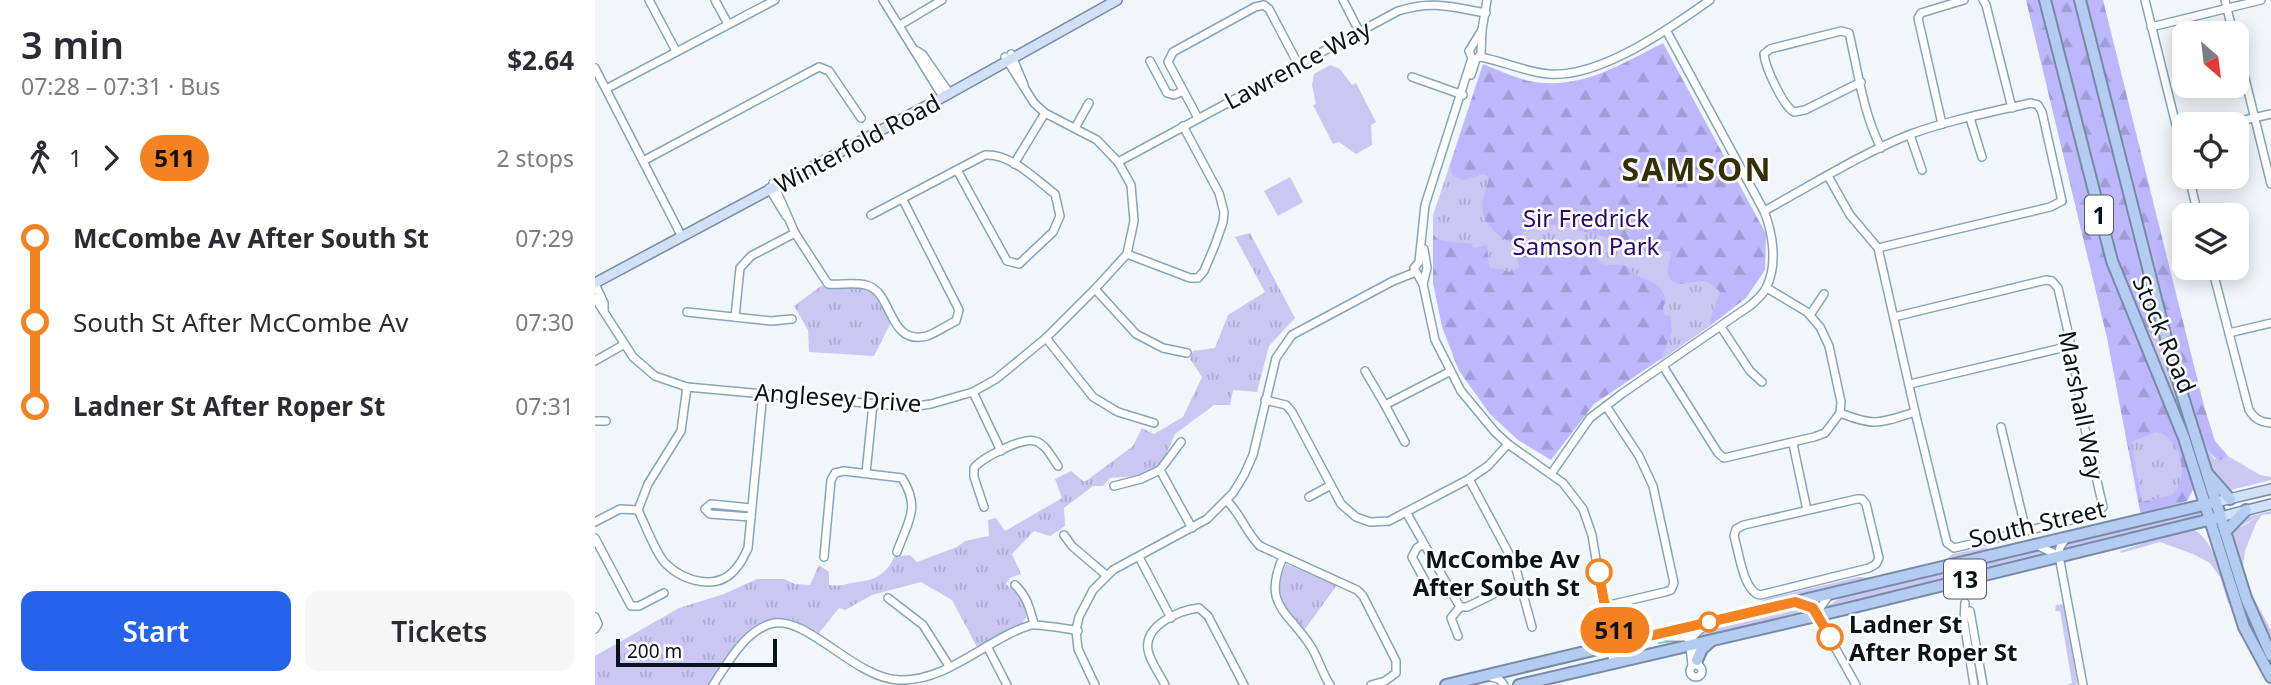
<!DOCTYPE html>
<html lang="en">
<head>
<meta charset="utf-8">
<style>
  :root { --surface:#fff; --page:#f7f7f7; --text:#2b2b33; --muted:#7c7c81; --accent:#2563eb }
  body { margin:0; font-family:"Noto Sans",sans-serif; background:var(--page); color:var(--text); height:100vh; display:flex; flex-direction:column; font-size:26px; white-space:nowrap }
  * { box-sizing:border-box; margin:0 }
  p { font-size:23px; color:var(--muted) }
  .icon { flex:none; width:38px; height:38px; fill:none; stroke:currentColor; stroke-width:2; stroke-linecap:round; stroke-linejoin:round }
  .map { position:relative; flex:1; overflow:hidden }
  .panel { display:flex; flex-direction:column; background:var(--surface); width:595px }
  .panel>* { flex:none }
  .badge { padding:0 14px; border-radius:23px; font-size:24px; line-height:46px }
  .needle { width:46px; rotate:152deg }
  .fabs { position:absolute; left:1577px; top:21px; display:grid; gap:14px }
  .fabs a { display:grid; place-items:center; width:77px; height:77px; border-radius:14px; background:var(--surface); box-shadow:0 4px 18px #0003; font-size:35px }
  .scale { position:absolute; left:21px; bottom:18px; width:161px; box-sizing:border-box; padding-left:7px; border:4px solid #081319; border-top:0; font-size:19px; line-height:24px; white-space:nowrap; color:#081319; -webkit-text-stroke:5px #fff; paint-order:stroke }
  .map>.badge { position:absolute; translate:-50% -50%; box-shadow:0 0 0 4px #fff }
  .legs { display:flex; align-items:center; gap:10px; height:77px; padding:0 21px; font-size:23px }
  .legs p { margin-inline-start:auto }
  .overview { display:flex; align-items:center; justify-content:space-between; height:119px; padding:0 21px }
  h1 { font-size:38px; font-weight:600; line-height:52px }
  .action { display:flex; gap:14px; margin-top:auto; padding:14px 21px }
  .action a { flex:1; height:80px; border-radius:14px; background:var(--accent); color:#fff; font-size:28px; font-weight:600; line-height:80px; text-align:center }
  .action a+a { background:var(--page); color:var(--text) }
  ul { padding:0 21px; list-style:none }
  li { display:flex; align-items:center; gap:24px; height:84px; font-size:26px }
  li i { display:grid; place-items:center; width:10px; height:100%; margin:0 9px; background:currentColor }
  li i::after { content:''; width:18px; height:18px; margin:-9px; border:5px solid; border-radius:50%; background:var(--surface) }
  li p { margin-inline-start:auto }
  li:first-child i { background:linear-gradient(#0000 50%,currentColor 0) }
  li:last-child i { background:linear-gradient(currentColor 50%,#0000 0) }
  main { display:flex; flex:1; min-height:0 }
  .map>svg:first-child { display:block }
  .grass { fill:#cac8f3 }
  .forest { fill:url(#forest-firs) }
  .park { fill:url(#park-tufts) }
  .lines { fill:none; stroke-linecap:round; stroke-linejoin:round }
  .stream { stroke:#58e4d2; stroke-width:2 }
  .minor-casing { stroke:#87a5b7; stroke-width:10 }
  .major-casing { stroke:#788ba6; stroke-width:12 }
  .highway-casing { stroke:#788ba6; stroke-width:14 }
  .minor { stroke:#fff; stroke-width:7 }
  .major { stroke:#d2e0f7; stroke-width:9 }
  .highway { stroke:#b4cbf2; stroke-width:10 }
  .line-1-casing { stroke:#fff; stroke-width:16 }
  .line-1 { stroke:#f58220; stroke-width:10 }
  .stop-1-dot { fill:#fff; stroke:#f58220; stroke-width:3.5 }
  .labels { text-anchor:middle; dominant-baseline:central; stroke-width:5; stroke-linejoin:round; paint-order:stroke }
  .shield { fill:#fff; stroke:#525a5e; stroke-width:2 }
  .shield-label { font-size:23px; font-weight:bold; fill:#081319 }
  .street-label { font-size:24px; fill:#081319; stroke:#fff }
  .park-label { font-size:24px; fill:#2c076f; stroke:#fff }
  .stop-label { font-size:24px; font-weight:bold; fill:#081319; stroke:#fff; text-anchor:end }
  .district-label { font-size:32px; font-weight:bold; letter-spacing:2px; fill:#333005; stroke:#fff }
</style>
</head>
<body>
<main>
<section class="panel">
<div class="overview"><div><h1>3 min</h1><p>07:28 – 07:31 · Bus</p></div><b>$2.64</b></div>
<div class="legs"><svg class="icon" aria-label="walk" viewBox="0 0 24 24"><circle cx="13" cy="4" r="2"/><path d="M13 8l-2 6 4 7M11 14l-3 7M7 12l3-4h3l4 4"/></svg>1<svg class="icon" aria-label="forward" viewBox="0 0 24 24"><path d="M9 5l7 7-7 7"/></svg><b class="badge" style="background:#f58220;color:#111">511</b><p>2 stops</p></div>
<ul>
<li><i style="color:#f58220"></i><b>McCombe Av After South St</b><p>07:29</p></li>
<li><i style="color:#f58220"></i><span>South St After McCombe Av</span><p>07:30</p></li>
<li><i style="color:#f58220"></i><b>Ladner St After Roper St</b><p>07:31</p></li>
</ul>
<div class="action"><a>Start</a><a>Tickets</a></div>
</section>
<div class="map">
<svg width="1676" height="685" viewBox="0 0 1676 685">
  <defs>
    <pattern id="forest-firs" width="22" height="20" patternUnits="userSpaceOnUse" patternTransform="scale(1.75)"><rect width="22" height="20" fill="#bdb8fe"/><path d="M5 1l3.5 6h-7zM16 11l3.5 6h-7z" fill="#a19dd9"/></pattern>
    <pattern id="park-tufts" width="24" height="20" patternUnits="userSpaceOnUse" patternTransform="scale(1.75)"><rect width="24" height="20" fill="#cac8f3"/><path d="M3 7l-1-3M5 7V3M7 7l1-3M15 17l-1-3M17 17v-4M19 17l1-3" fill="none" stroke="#acabd0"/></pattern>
  </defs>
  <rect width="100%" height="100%" fill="#f0f6fa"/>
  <!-- grass -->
  <g class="grass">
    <path d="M735,65l10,4 12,16 4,-2 20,39 -5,3 1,20 -16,9 -17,-12 -6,2 -20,-39 3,-1 -4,-19 2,-11z"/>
    <path d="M695,177l13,25 -25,14 -14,-25z"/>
    <path d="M1561,322l18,59 10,45 -39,-97 11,-1z"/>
    <path d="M1607,439l12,20 14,-3 32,19 11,2v3l-44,11 -15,-22z"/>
    <path d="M1676,511v3l-9,1 -6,8 -11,28 -2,16 6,22 22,41v18l-31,-79 -10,-40 2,-3c10,5 18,-5 26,-10l-18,11h-5l8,-9z"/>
    <path d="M1600,513h5l1,3 -135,36 -2,-5 11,-7z"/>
    <path d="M1596,529c22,6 35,55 41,76l-4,-2 -8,-26 -10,-14 -17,-9 -33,-12 -39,11 -1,-2 21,-7 9,-6z"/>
    <path d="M1392,547l1,3 -17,6 -262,61 45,-11 11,-7 94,-22 14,1 72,-18 8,-6z"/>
    <path d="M1446,550l2,7 -218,51 19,-13z"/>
    <path d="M1469,604l13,77 -1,4h-9l5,-2 -12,-72h-5l1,-6z"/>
    <path d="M1204,607l13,4 -116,28 -1,-2c28,-21 70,-22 104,-30z"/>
  </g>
  <!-- forest -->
  <g class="forest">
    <path d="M1431,0h16l55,224 17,52 53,128 26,74 1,10 -7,13 -45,13 -2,-3 -33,-173z"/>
    <path d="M1455,0h26l80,322v6l-3,7c-30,-10 -91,-290 -103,-335z"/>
    <path d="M1489,0h19l101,406 11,35 13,15 -8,4c-15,-3 -29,-49 -34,-64z"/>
    <path d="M1068,43l103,191 -1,36 -19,28 -35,27 -117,79 -43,56 -33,-20 -28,-26 -31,-43 -17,-44 -9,-44v-67l50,-152c15,6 30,13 46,17 51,10 90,-16 134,-38z"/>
  </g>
  <!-- park -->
  <g class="park">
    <path d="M855,165l2,10 10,5 22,-6 5,3c-1,8 -4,14 -6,22 -5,20 13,37 29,44l15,-14 -2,-10 74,16 49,17 24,-1c-1,6 -5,16 -4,22 3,18 23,8 34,8 7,0 13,6 18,11l-10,27 1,6 -51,36 12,-29 -1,-15 -7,-3 -1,-7 3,-6c-4,-20 -18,-19 -32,-27 -12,-18 -19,-4 -32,-11 -5,-3 -9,-9 -14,-12l-45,8 -23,-7 -3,7 2,8 -9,5 -21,-5 -2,-22 -14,3 -1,-4c-14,-3 -27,1 -39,-9v-19z"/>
    <path d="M655,233l45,85 -26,28 -12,46 -24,-2 -3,15h-16l-39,29 -13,30 -24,12 -28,2 -7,8h-10l-29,22 1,18 -15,10 -16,-5 -22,23 9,20 -11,4 -4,6 16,15 5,18 -6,7 -44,23 -25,-47 -31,-18 -49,13 -27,15 -6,-2 -20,25c-10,-5 -20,-12 -30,-14 -33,-6 -67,41 -81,66h-113v-29l84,-48 45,-14 33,-15h27l11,5 15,1 9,-20 10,7v13c15,2 16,-2 29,-3 17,-2 29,-8 36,-25l16,-2 7,7 40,-15 8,-6 24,-5 -1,-16 8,-2 9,13 57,-33 -7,-19 16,-8 12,10h3l47,-35 9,-18 12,6 29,-17 19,-40 -12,-18 3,-8 22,-3 13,-33 37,-23 -30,-55z"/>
    <path d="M226,286l44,2 11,7 15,27 -17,34 -65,-4 -1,-22 -14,-24z"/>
    <path d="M1561,432c17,3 27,25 26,42 0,8 -5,15 -10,21l-30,7 -11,-60z"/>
    <path d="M691,564l51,21 -34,47c-19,-22 -31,-40 -17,-68z"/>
  </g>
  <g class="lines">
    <!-- stream -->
    <path class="stream" d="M1064,643l13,-2"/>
    <!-- minor casing -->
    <g class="minor-casing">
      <g id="minor">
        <path d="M54,0l27,51"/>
        <path d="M120,0l13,24"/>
        <path d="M288,0l60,97"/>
        <path d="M748,0l16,31"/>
        <path d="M1388,0l3,5 26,103"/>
        <path d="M1550,0l39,157"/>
        <path d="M1630,0l8,33"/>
        <path d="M305,25l42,-25"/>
        <path d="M1556,27l110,-27"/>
        <path d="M887,30l-13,21 3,7 -47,147 -6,57 -5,6 9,16 12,56 26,51 34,41 13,12 55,39 20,26 9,26 21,127"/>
        <path d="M1642,46l34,138"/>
        <path d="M322,51l6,4 27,39"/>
        <path d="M416,54l13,31"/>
        <path d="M885,57c23,4 45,15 69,17 51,4 120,-45 161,-74"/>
        <path d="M555,61l17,32 7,2 9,-4"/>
        <path d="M0,68l87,169"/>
        <path d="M876,75l5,-16 5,-4 1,-25 5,-30"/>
        <path d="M817,77l51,18"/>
        <path d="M1266,82l-56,28 -11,2c-11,-6 -29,-45 -30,-58l6,-5 71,-18 8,2c9,38 14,80 32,115"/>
        <path d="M11,89l169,-89"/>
        <path d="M603,118l-30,-56 5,-10 82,-45 9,-2 5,4 29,55"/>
        <path d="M1375,118l12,39"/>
        <path d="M1347,124l-24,-106 3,-5 43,-13"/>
        <path d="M1632,124l44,-10"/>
        <path d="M480,128l14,-25"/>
        <path d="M1315,135l12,35"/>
        <path d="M48,161l176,-94 10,4 32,47"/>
        <path d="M523,162l280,-151c35,-11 53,-4 88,2"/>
        <path d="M419,164l31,-51"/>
        <path d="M1233,176l22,39 28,33 37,164 32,131 7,5 139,-33 10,-8 -18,-78 -16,-93 -11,-48 -6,-7 -6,-1 -152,37"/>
        <path d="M1594,177l9,38"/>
        <path d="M178,183l22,50 33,51c11,1 26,-2 38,1 28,7 21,61 61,51 9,-3 20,-11 29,-15l3,-11 -56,-110"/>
        <path d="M174,188l17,28"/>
        <path d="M1169,211c48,-26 96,-57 147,-77 39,-14 80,-22 120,-31l7,2 4,7 20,89 -12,6 -172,41"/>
        <path d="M276,215l114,-60c26,-2 51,25 70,39l5,22 -7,16 -34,32 -12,-3 -50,-91"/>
        <path d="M532,254l63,24h8l6,-7 11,-26 8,-23 1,-10 -5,-19 -36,-67"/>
        <path d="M1617,268l37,142c6,9 11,12 22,13"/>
        <path d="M0,284l9,19v8"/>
        <path d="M828,284l4,-16 -3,-19"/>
        <path d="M500,289l41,45 27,14 24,5"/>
        <path d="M0,298l38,59 22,19 32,11 223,20 21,-3 42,-12 23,-13 50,-41 49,-49 32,-35 7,-33 -3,-36 -13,-23 -21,-22 -52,-27 -11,-10 -29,-46"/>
        <path d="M92,312l84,9 21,-2"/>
        <path d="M1215,315l14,-21"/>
        <path d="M140,317l5,-49 11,-12 44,-23"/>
        <path d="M1126,327l29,44 12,11"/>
        <path d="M1634,333l42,-10"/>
        <path d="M451,338l47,59 25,15 36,11"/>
        <path d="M0,361l28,-16"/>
        <path d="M1068,366l55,87 6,5 90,-21 11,-4 15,-20 1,-11 -12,-56 -9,-19 -13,-15 -40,-24"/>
        <path d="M770,371l20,34 64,-33"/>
        <path d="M1315,384l160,-38"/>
        <path d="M92,387l-6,44 -33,53 -10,26c7,14 17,42 27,53 19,19 54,29 72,4 5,-5 8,-13 11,-19l15,-156"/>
        <path d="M378,392l28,59"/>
        <path d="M670,400l21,5 6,7 49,92 15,13 14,5 19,-1 80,-42 19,-13 20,-22"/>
        <path d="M790,405l20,37"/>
        <path d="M1245,413c36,14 39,10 75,-1"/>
        <path d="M0,421h11"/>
        <path d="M1406,427l25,104"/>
        <path d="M1198,444l14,66"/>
        <path d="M565,470l32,58"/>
        <path d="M271,473l7,-69"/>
        <path d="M956,474l39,-56 33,-25 128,-88c5,-5 12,-10 15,-17 12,-23 7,-54 -2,-77l-98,-181"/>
        <path d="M874,479l46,86 17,62"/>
        <path d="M519,486l27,-7 19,-9 21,-28"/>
        <path d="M714,497l22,-12"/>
        <path d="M1262,499h5l4,5 13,54 -3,6 -7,4 -109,27c-17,-4 -21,-43 -26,-59l2,-7 8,-4z"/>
        <path d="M632,501c14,13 19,32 33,45l97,44 6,6 33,65v12l-11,8 -14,4"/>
        <path d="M389,507l-10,-30v-9c8,-10 48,-31 61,-27 11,3 17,17 23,25"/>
        <path d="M811,512l54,95h7l41,-20 11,-3"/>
        <path d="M156,517l-41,-3 -5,-5 6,-5 40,4"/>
        <path d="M0,522l25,-13 18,1"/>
        <path d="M469,535l8,11 34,29"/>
        <path d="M1472,537l-7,10 -1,9 24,129"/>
        <path d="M0,538l36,68h8l25,-13"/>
        <path d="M828,544l-6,4 -5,9 18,33"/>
        <path d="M1440,544l24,12"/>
        <path d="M229,557l7,-77 4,-7 9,-2 58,7c19,30 6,43 -5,74"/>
        <path d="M544,557l32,61"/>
        <path d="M688,557c-21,48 4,53 27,88 8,12 12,28 20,40"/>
        <path d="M420,585c12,11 15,24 19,39"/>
        <path d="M293,598l35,27 26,41"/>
        <path d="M1203,603l15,5 43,77"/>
        <path d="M1370,603l-1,19 10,63"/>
        <path d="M1010,606l60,-14 6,-2 3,-7 -21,-97 -14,-30 -33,-50"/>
        <path d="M1375,611l13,74"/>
        <path d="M1221,614l13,-19"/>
        <path d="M0,617l3,7 -3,5"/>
        <path d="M1016,628l8,33"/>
        <path d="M863,636l-7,-18 9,-11"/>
        <path d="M1072,637h20l7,11 5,18"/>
        <path d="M392,646l20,39"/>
        <circle cx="1101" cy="671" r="6"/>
        <path d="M1097,666c-1,-21 -8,-25 14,-41"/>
        <path d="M896,677l8,2 5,6"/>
        <path d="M118,685c15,-22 30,-52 57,-61 36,-11 83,54 129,56 48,2 87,-41 132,-55 5,-1 40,4 47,6"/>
        <path d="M500,685l-17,-36 -2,-19 3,-13 14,-27 20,-20 94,-51 26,-26 11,-18 9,-20 23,-97 16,-23 101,-54 23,-9"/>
        <path d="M570,685c-5,-11 -15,-23 -17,-35 -4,-25 32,-40 51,-42l9,8 36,69"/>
      </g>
    </g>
    <!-- major casing -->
    <g class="major-casing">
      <g id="major">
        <path d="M0,283l348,-186 174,-97"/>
        <path d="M1621,502l55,-13"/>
        <path d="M1625,517l51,-13"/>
      </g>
    </g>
    <!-- highway casing -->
    <g class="highway-casing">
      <g id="highway">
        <path d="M1450,0l67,261 72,177 60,189 27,50"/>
        <path d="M1485,0l92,362 74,236 25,57"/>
        <path d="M1613,474l22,25"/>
        <path d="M1630,532l21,-22"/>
        <path d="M1010,611l12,22 11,8"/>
        <path d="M1102,660l5,-11 9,-8"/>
        <path d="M851,685l770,-183"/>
        <path d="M924,685l331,-77 370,-91"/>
      </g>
    </g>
    <!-- minor -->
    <use href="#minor" class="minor"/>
    <!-- major -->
    <use href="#major" class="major"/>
    <!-- highway -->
    <use href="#highway" class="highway"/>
  </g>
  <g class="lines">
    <!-- line-1 casing -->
    <g class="line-1-casing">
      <path id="line-1" d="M1004,572c4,25 6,54 29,69l167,-39 18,6 17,29"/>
    </g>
    <!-- line-1 -->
    <use href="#line-1" class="line-1"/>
  </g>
  <!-- markers -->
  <g class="stop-1-dot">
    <circle cx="1004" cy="572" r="12"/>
    <circle cx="1114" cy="622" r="9"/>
    <circle cx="1235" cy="637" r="12"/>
  </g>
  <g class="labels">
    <!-- shield labels -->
    <g class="shield">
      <rect x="1490" y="195.5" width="28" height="39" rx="5"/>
      <rect x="1349" y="559.5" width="42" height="39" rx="5"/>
    </g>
    <g class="shield-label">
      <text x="1504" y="215">1</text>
      <text x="1370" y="579">13</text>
    </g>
    <!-- street labels -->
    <g class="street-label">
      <text transform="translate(702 64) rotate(-28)">Lawrence Way</text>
      <text transform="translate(262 143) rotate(-28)">Winterfold Road</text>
      <text transform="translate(1570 334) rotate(67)">Stock Road</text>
      <text transform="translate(243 397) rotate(4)">Anglesey Drive</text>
      <text transform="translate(1487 405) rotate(79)">Marshall Way</text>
      <text transform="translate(1442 523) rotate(-13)">South Street</text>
    </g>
    <!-- park labels -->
    <g class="park-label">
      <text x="991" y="217">Sir Fredrick<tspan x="991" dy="28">Samson Park</tspan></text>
    </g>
    <!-- stop labels -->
    <g class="stop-label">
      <text x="985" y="558">McCombe Av<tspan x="985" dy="28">After South St</tspan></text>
      <text x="1254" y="623" text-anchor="start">Ladner St<tspan x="1254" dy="28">After Roper St</tspan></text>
    </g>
    <!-- district labels -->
    <g class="district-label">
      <text x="1102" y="168">SAMSON</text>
    </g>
  </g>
</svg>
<div class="fabs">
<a><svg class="needle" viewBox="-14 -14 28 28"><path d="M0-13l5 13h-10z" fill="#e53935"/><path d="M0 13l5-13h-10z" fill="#7c7c81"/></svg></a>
<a><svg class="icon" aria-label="locate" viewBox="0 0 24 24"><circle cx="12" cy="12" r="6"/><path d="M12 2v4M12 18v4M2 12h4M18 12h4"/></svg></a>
<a><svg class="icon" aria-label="layers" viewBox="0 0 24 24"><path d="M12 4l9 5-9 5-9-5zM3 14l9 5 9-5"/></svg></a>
</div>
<div class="scale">200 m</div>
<b class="badge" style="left:1020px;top:630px;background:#f58220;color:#111">511</b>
</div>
</main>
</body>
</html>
